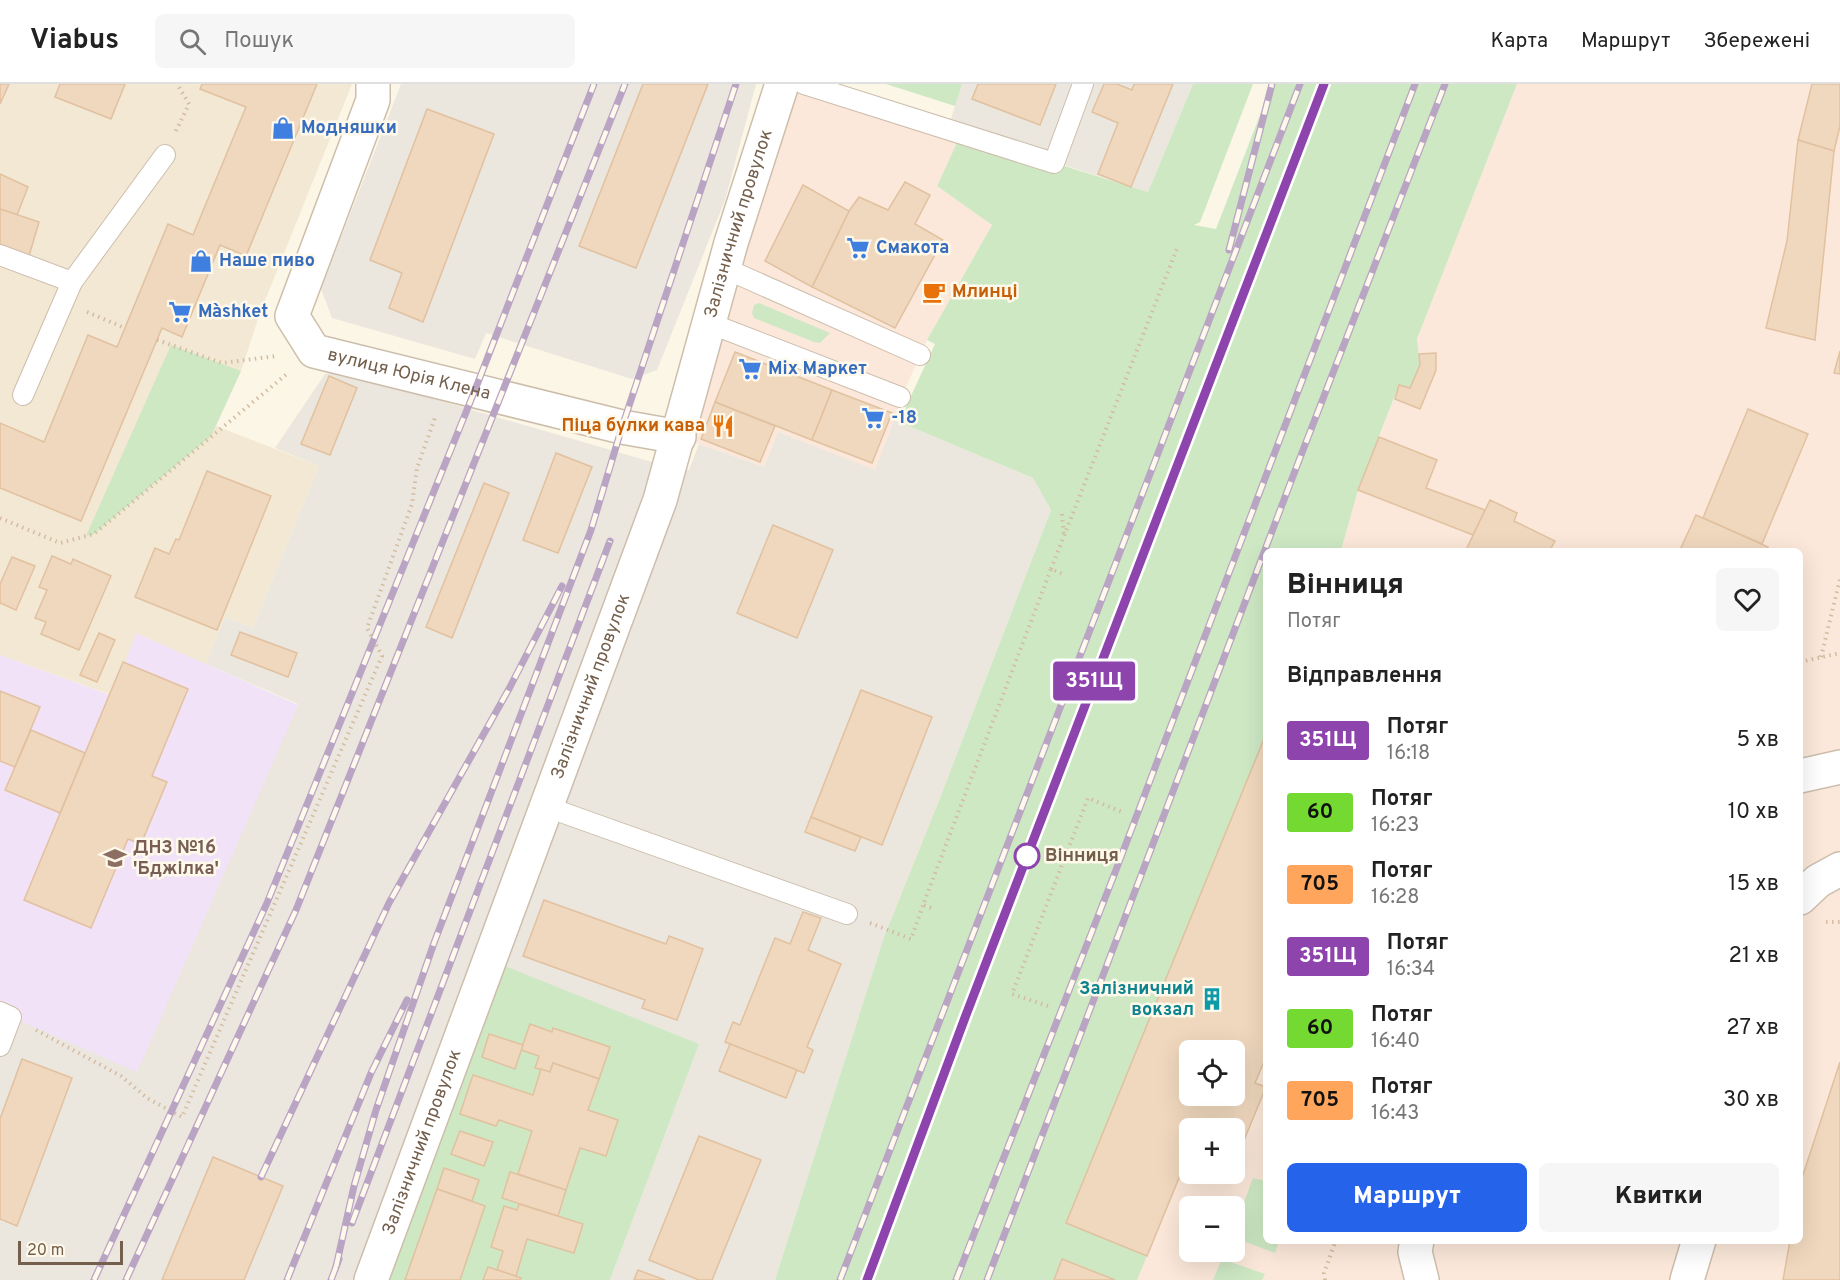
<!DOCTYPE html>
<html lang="uk">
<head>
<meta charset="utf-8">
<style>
  :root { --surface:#fff; --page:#f6f6f6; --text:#222; --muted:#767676; --line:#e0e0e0; --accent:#2563eb }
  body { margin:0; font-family:Overpass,sans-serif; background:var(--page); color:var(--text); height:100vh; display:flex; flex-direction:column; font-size:22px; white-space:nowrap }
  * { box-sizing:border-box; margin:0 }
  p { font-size:20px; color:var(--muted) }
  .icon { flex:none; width:33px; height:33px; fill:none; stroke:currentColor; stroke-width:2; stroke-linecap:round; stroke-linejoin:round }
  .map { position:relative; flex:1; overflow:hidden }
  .drawer { position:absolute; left:1263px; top:464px; width:540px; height:696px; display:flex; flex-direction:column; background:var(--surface); border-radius:9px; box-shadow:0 6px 24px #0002 }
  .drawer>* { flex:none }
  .badge { padding:0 12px; border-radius:4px; font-size:21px; line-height:39px }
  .controls { position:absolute; left:1179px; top:956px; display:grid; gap:12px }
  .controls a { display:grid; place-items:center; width:66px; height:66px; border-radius:9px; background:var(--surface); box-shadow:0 6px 24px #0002; font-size:30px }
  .scale { position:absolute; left:18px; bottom:15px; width:105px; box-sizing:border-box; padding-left:6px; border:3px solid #735f4b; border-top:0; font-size:16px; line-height:21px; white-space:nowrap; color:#735f4b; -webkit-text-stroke:4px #fef9eb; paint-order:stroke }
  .map>.badge { position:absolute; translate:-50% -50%; box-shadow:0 0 0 3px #fff }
  h2 { padding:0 24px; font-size:22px; line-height:54px }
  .round { display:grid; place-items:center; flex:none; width:63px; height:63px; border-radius:9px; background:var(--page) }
  .summary { display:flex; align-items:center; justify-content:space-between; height:102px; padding:0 24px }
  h1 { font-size:28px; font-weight:800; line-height:45px }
  .button { display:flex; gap:12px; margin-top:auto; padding:12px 24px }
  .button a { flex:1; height:69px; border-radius:9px; background:var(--accent); color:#fff; font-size:24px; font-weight:800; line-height:69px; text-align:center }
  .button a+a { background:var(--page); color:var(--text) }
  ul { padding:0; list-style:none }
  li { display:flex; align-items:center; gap:18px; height:72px; padding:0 24px }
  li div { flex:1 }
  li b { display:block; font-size:22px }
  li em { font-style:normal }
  li .badge { min-width:66px; font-weight:700; text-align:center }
  header { display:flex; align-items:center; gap:36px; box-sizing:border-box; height:84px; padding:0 30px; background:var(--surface); border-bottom:2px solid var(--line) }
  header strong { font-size:28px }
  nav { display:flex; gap:33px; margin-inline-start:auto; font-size:21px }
  .search { width:420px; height:54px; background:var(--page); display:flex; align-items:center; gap:15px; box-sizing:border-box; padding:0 21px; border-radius:9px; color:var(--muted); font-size:22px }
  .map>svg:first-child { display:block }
  .residential { fill:#f3e8d4 }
  .commercial { fill:#fbe8da; fill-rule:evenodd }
  .industrial { fill:#ebe7df }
  .education { fill:#f2e2f8 }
  .green { fill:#cee8c4 }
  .building { fill:#f0d8be; stroke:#e1c19f; stroke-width:1.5; fill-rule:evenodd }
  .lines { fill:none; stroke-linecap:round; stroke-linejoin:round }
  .service-casing { stroke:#cdbeac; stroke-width:22 }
  .minor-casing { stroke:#cdbeac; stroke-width:36 }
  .path { stroke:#d4bca1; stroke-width:4; stroke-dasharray:1.5 4.5; stroke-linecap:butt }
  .service { stroke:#fff; stroke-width:20 }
  .minor { stroke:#fff; stroke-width:33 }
  .rail-casing { stroke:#baa4c4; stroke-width:7 }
  .rail { stroke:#fef9eb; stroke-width:4.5; stroke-dasharray:14; stroke-linecap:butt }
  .line-casing { stroke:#fff; stroke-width:14 }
  .line { stroke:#8e44ad; stroke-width:9 }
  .stop-dot { fill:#fff; stroke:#8e44ad; stroke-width:3 }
  .labels { text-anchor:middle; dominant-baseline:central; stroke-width:5; stroke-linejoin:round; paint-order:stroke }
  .shop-label { font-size:18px; font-weight:bold; fill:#366cbe; stroke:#fef9eb; text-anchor:start }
  .street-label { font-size:18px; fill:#735f4b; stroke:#fef9eb }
  .food-label { font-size:18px; font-weight:bold; fill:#c56008; stroke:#fef9eb; text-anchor:start }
  .education-label { font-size:18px; font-weight:bold; fill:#785e54; stroke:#fef9eb; text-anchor:start }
  .stop-label { font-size:18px; font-weight:bold; fill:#735f4b; stroke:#fef9eb; text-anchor:start }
  .culture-label { font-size:18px; font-weight:bold; fill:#0d838f; stroke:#fef9eb; text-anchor:end }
</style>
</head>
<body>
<header>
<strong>Viabus</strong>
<div class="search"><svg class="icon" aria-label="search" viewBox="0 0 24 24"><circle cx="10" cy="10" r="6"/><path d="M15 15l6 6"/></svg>Пошук</div>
<nav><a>Карта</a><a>Маршрут</a><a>Збережені</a></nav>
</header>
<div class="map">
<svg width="1840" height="1196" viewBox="0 0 1840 1196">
  <rect width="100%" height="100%" fill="#fbf6e5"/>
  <!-- residential -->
  <path class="residential" d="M0,0h352l-92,229 -19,58 -25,55 103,40 -66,162 -28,-11 -19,47 -70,-31 -22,63 -114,-41z"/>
  <!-- commercial -->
  <g class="commercial">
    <path d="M782,0l179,50 -24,52 55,39 -65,115 -21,47 -31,84 -97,-39 -14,35 -85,-30z"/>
    <path d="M1517,0h323v1196h-820l246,-618v578h534v-690h-34l1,-3 -5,-3 45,-110 -59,-24 -45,108 -7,-3 -16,35h-130l4,-10 -40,-19 3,-8 -27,-13 -5,10 -59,-22 11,-28 -58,-23 20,-52 11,3 10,-23 -3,-26zM1190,966h44v45h-44zM1190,1044h44v45h-44zM1190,1122h44v45h-44z"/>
    <path d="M1339,393l134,58 -7,15h-156z"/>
  </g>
  <!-- industrial -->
  <g class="industrial">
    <path d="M401,0h355l-31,116 -68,170 -25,9 -146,-46 -11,26 -143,-41 -11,-29z"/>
    <path d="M962,0h231l-45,108 -200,-64z"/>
    <path d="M341,288l311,90 37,8 10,-26 65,23 14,-35 97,38 19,-50 139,58 18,32 -111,288 -56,139 -109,343h-165l89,-236 -235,236h-464v-270l298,-306 -92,-40 19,-47 28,11 66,-162 -44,-18 50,-74z"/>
  </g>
  <!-- education -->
  <path class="education" d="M136,549l162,72 -161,367 -137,-60v-357l113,41z"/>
  <!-- green -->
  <g class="green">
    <path d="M886,0h76l-7,22z"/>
    <path d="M1193,0h60l-53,138 -6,3 22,4 56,-145h245l-100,255 3,26 -10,23 -11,-3 -41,105 -17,60h-75v184l-200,489 81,33 -10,24h-362l109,-343 56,-139 111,-288 -18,-32 -134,-56 36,-78 -8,-4 65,-115 -55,-39 24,-52 187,58z"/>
    <path d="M759,219l71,30 -10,10 -6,-1 -60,-24 -2,-5 2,-8z"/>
    <path d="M171,261l70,26 -30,65 -117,98 -8,2z"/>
    <path d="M490,876l209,84 -89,236h-239z"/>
    <path d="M1253,1094l8,2 5,-1v61l13,1 -4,12 -40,-15v-12z"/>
    <path d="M1222,1175l43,15 -3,6h-49z"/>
  </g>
  <!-- building -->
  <g class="building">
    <path d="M0,0h9l-9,20z"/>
    <path d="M60,0h65l-14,35 -56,-22z"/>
    <path d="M202,0h115l-71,172 -26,-11 -38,92 -20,-9 -81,193 -81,-33v-65l44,19 44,-107 29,12 51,-123 25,11 53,-128 -46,-18z"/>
    <path d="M643,0h65l-72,184 -57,-22z"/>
    <path d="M978,0h78l-16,41 -68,-26z"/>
    <path d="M1104,0h13l15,6 2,-6h39l-42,103 -33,-13 20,-51 -26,-11z"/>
    <path d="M1812,0h28v42l-6,25 -36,-11z"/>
    <path d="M427,25l67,25 -71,188 -34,-14 13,-35 -32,-13z"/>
    <path d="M1798,56l36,11 -19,189 -49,-12 21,-87z"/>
    <path d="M0,90l28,13 -11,28 -17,-6z"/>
    <path d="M905,98l25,13 -15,29 28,16 -48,88 -83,-41 37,-76 10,-14 29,13z"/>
    <path d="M803,101l46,26 -37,76 -47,-26z"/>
    <path d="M0,125l39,13 -10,34 -29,-11z"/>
    <path d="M1840,267v23l-6,-1z"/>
    <path d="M735,268l97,38 -20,50 -97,-38z"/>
    <path d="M1436,269v17l-16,39 -25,-10 4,-14 11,3 10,-23 -1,-11z"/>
    <path d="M329,292l28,12 -27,67 -29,-11z"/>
    <path d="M832,306l60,23 -20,50 -60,-23z"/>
    <path d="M715,318l60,24 -15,36 -59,-23z"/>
    <path d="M1748,325l60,25 -46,110 -59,-26z"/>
    <path d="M1379,353l58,23 -11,28 59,22 -12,25 -115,-45z"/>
    <path d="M556,369l36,14 -34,86 -35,-13z"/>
    <path d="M207,387l64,25 -54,134 -82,-33 20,-49 14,6 7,-15 3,1z"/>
    <path d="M484,399l25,10 -57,145 -26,-11z"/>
    <path d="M1490,416l27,13 -3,8 41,20 -5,9h-84z"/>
    <path d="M1696,431l72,32 -2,3h-86z"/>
    <path d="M773,441l60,25 -36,88 -60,-25z"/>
    <path d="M52,472l19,8 2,-5 38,17 -32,74 -38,-16 5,-12 -11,-4 12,-28 -8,-3z"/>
    <path d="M12,473l23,9 -19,44 -16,-7v-19z"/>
    <path d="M240,548l57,21 -9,24 -57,-22z"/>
    <path d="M99,549l16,7 -18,42 -17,-7z"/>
    <path d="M123,578l65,27 -36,87 15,6 -26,62 -13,-5 -37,89 -67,-28z"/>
    <path d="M861,606l71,27 -50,128 -71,-28z"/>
    <path d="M0,607l40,16 -25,60 -15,-6z"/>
    <path d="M31,646l54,23 -25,60 -55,-23z"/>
    <path d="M1266,650v323l-11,26 11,4 -31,75 -1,-34h-44v23l-43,105 -81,-33zM1190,966h44v45h-44z"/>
    <path d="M811,733l50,20 -6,14 -50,-19z"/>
    <path d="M544,816l122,44 3,-8 34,13 -26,71 -35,-12 3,-8 -122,-44z"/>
    <path d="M803,828l18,6 -13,32 33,14 -34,83 6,3 -9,23 -79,-31 8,-20 7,3 35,-87 15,6z"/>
    <path d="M530,940l22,8 1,-4 57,19 -11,32 -46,-16 -3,9 -15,-4 4,-12 -18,-6z"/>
    <path d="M489,950l34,11 -8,24 -33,-12z"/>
    <path d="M730,960l67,26 -11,28 -67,-27z"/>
    <path d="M22,975l50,19 -55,148 -17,-7v-100z"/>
    <path d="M1840,978v218h-57l7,-40h10v-51l2,-11z"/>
    <path d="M553,979l46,16 -11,31 30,10 -12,36 -26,-8 -14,42 -48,-16 14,-43 -33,-11 -3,6 -36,-12 13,-39 60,20 8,-26 9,3z"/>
    <path d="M460,1047l33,11 -9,24 -33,-12z"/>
    <path d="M699,1052l62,24 -49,120h-13l-50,-20z"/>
    <path d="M213,1073l70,29 -39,94h-82z"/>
    <path d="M444,1084l35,12 -7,21 -35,-12z"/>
    <path d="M510,1088l56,18 -8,26 -56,-18z"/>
    <path d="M437,1105l48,17 -25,74h-55z"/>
    <path d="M519,1120l64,20 -9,29 -47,-14 -11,37 -19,-6 6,-19 -12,-4 13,-41 13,4z"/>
    <path d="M1062,1175l53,21h-61z"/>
    <path d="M488,1183l33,11 -1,2h-37z"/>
    <path d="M638,1186l27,10h-31z"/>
  </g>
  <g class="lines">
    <!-- service casing -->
    <g class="service-casing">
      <g id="service">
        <path d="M804,0l250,79 29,-79"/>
        <path d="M0,171l72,27 93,-127"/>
        <path d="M724,184l196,87"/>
        <path d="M709,239l191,74"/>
        <path d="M23,311l49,-113"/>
        <path d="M547,723l300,107"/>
        <path d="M0,928l11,5 -11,29"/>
      </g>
    </g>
    <!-- minor casing -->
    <g class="minor-casing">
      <g id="minor">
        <path id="s1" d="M373,0v16l-81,216 22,35 308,76 57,10"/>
        <path d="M1800,692l40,-9"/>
        <path d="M1800,814l18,-17 22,-12"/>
        <path d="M1417,1156l-2,12 7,28"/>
        <path id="s2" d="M371,1196l289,-780 71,-257 51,-159"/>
        <path d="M1687,1196l12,-40"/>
      </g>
    </g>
    <!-- path -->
    <g class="path">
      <path d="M176,47l13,-27 -12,-20"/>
      <path d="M87,228l38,16"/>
      <path d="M157,256l65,23 55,-7"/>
      <path d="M1062,430l2,21"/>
      <path d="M0,434l60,25 34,-9 194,-161"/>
      <path d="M1051,485l127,-323"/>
      <path d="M1821,573l19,-78"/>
      <path d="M1800,578l40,-9"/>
      <path d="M931,824l-8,-3 128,-336 12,5"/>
      <path d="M1826,838h14"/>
      <path d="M870,839l41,16 12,-34"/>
      <path d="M1048,922l-36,-12 76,-196 34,14"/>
      <path d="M36,946l85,46 26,22 35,19 200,-461 -15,-28 45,-124 5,-36 19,-53"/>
      <path d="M1325,1196l-1,-7 12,-33"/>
    </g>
    <!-- service -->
    <use href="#service" class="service"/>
    <!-- minor -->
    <use href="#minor" class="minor"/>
    <!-- rail casing -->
    <g class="rail-casing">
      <g id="rail">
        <path d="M1229,166l43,-166"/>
        <path d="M261,1093l128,-274 121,-216 52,-101"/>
        <path d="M352,1139l258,-682"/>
        <path d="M336,1183l18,-81 22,-76 58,-167 157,-413 31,-103 114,-343"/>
        <path d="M94,1196l173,-377 208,-513 119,-306"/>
        <path d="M126,1196l170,-370 329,-826"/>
        <path d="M287,1196l84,-207 36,-73"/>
        <path d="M331,1196l8,-21"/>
        <path d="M840,1196l460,-1196"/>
        <path d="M867,1196l99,-265 358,-931"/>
        <path d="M956,1196l160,-410 299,-786"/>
        <path d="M987,1196l311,-817 147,-379"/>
      </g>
    </g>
    <!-- rail -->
    <use href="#rail" class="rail"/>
  </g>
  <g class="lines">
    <!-- line casing -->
    <g class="line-casing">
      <path id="line" d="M867,1196l99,-265 358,-931"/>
    </g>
    <!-- line -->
    <use href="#line" class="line"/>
  </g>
  <!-- icons -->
  <defs>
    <g id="shop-bare" transform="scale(1.8)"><path d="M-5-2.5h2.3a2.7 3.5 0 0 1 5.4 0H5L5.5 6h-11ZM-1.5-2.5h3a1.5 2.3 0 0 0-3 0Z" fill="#3f7fe0" stroke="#fef9eb" stroke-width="2.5" paint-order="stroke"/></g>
    <g id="supermarket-bare" transform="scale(1.8)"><path d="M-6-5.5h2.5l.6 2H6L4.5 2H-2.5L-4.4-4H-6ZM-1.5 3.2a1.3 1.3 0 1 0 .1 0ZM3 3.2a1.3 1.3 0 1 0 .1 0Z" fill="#3f7fe0" stroke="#fef9eb" stroke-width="2.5" paint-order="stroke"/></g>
    <g id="cafe-bare" transform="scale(1.8)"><path d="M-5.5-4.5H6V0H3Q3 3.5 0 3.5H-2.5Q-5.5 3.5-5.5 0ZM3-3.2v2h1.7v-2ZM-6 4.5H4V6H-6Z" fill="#e8710a" stroke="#fef9eb" stroke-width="2.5" paint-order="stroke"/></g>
    <g id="restaurant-bare" transform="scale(1.8)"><path d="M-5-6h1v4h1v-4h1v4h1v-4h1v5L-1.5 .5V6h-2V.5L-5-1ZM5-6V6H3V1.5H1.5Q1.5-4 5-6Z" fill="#e8710a" stroke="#fef9eb" stroke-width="2.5" paint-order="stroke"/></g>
    <g id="school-bare" transform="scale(1.8)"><path d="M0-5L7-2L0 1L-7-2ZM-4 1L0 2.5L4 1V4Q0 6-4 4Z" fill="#8d6e63" stroke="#fef9eb" stroke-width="2.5" paint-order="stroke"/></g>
    <g id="building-bare" transform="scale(1.8)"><path d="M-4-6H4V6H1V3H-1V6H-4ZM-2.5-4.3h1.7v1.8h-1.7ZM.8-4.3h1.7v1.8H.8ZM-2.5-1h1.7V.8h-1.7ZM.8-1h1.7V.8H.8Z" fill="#0f9aa8" stroke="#fef9eb" stroke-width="2.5" paint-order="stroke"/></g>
  </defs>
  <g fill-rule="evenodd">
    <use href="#shop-bare" x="283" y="44"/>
    <use href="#supermarket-bare" x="858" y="164"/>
    <use href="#shop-bare" x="201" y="177"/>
    <use href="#cafe-bare" x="934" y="208"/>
    <use href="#supermarket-bare" x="180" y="228"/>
    <use href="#supermarket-bare" x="750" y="285"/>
    <use href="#supermarket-bare" x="873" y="334"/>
    <use href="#restaurant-bare" x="723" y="342"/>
    <use href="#school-bare" x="115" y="774"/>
    <use href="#building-bare" x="1212" y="915"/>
  </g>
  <!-- markers -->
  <circle class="stop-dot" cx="1027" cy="772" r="12"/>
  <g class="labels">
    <!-- shop labels -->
    <g class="shop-label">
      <text x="301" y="44">Модняшки</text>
      <text x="876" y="164">Смакота</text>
      <text x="219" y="177">Наше пиво</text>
      <text x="198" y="228">Màshket</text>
      <text x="768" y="285">Mix Маркет</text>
      <text x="891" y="334">-18</text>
    </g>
    <!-- street labels -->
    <g class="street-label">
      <text stroke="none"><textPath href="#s2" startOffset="1119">Залізничний провулок</textPath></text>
      <text stroke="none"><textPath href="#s1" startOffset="386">вулиця Юрія Клена</textPath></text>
      <text stroke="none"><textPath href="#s2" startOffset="633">Залізничний провулок</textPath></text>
      <text stroke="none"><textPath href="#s2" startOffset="147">Залізничний провулок</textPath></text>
    </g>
    <!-- food labels -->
    <g class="food-label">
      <text x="952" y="208">Млинці</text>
      <text x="705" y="342" text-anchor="end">Піца булки кава</text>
    </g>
    <!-- education labels -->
    <g class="education-label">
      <text x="133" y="764">ДНЗ №16<tspan x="133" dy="21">'Бджілка'</tspan></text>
    </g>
    <!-- stop labels -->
    <g class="stop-label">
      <text x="1045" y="772">Вінниця</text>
    </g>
    <!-- culture labels -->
    <g class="culture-label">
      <text x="1194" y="905">Залізничний<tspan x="1194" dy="21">вокзал</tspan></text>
    </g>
  </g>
</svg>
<div class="controls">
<a><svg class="icon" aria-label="locate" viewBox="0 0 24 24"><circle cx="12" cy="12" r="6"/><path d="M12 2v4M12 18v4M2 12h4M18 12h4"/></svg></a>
<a>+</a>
<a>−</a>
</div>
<div class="scale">20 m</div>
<b class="badge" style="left:1094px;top:597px;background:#8e44ad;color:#fff">351Щ</b>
<section class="drawer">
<div class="summary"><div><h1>Вінниця</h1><p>Потяг</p></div><a class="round"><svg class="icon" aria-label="heart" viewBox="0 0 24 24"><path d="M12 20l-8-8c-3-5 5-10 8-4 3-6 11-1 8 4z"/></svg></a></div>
<h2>Відправлення</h2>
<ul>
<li><span class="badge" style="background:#8e44ad;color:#fff">351Щ</span><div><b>Потяг</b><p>16:18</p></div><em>5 хв</em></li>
<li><span class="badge" style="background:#74d930;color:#111">60</span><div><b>Потяг</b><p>16:23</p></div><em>10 хв</em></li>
<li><span class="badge" style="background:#ffa55c;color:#111">705</span><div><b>Потяг</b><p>16:28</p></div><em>15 хв</em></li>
<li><span class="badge" style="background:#8e44ad;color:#fff">351Щ</span><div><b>Потяг</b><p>16:34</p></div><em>21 хв</em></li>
<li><span class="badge" style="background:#74d930;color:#111">60</span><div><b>Потяг</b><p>16:40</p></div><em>27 хв</em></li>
<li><span class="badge" style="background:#ffa55c;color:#111">705</span><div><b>Потяг</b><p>16:43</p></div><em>30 хв</em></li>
</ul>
<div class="button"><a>Маршрут</a><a>Квитки</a></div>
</section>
</div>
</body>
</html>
